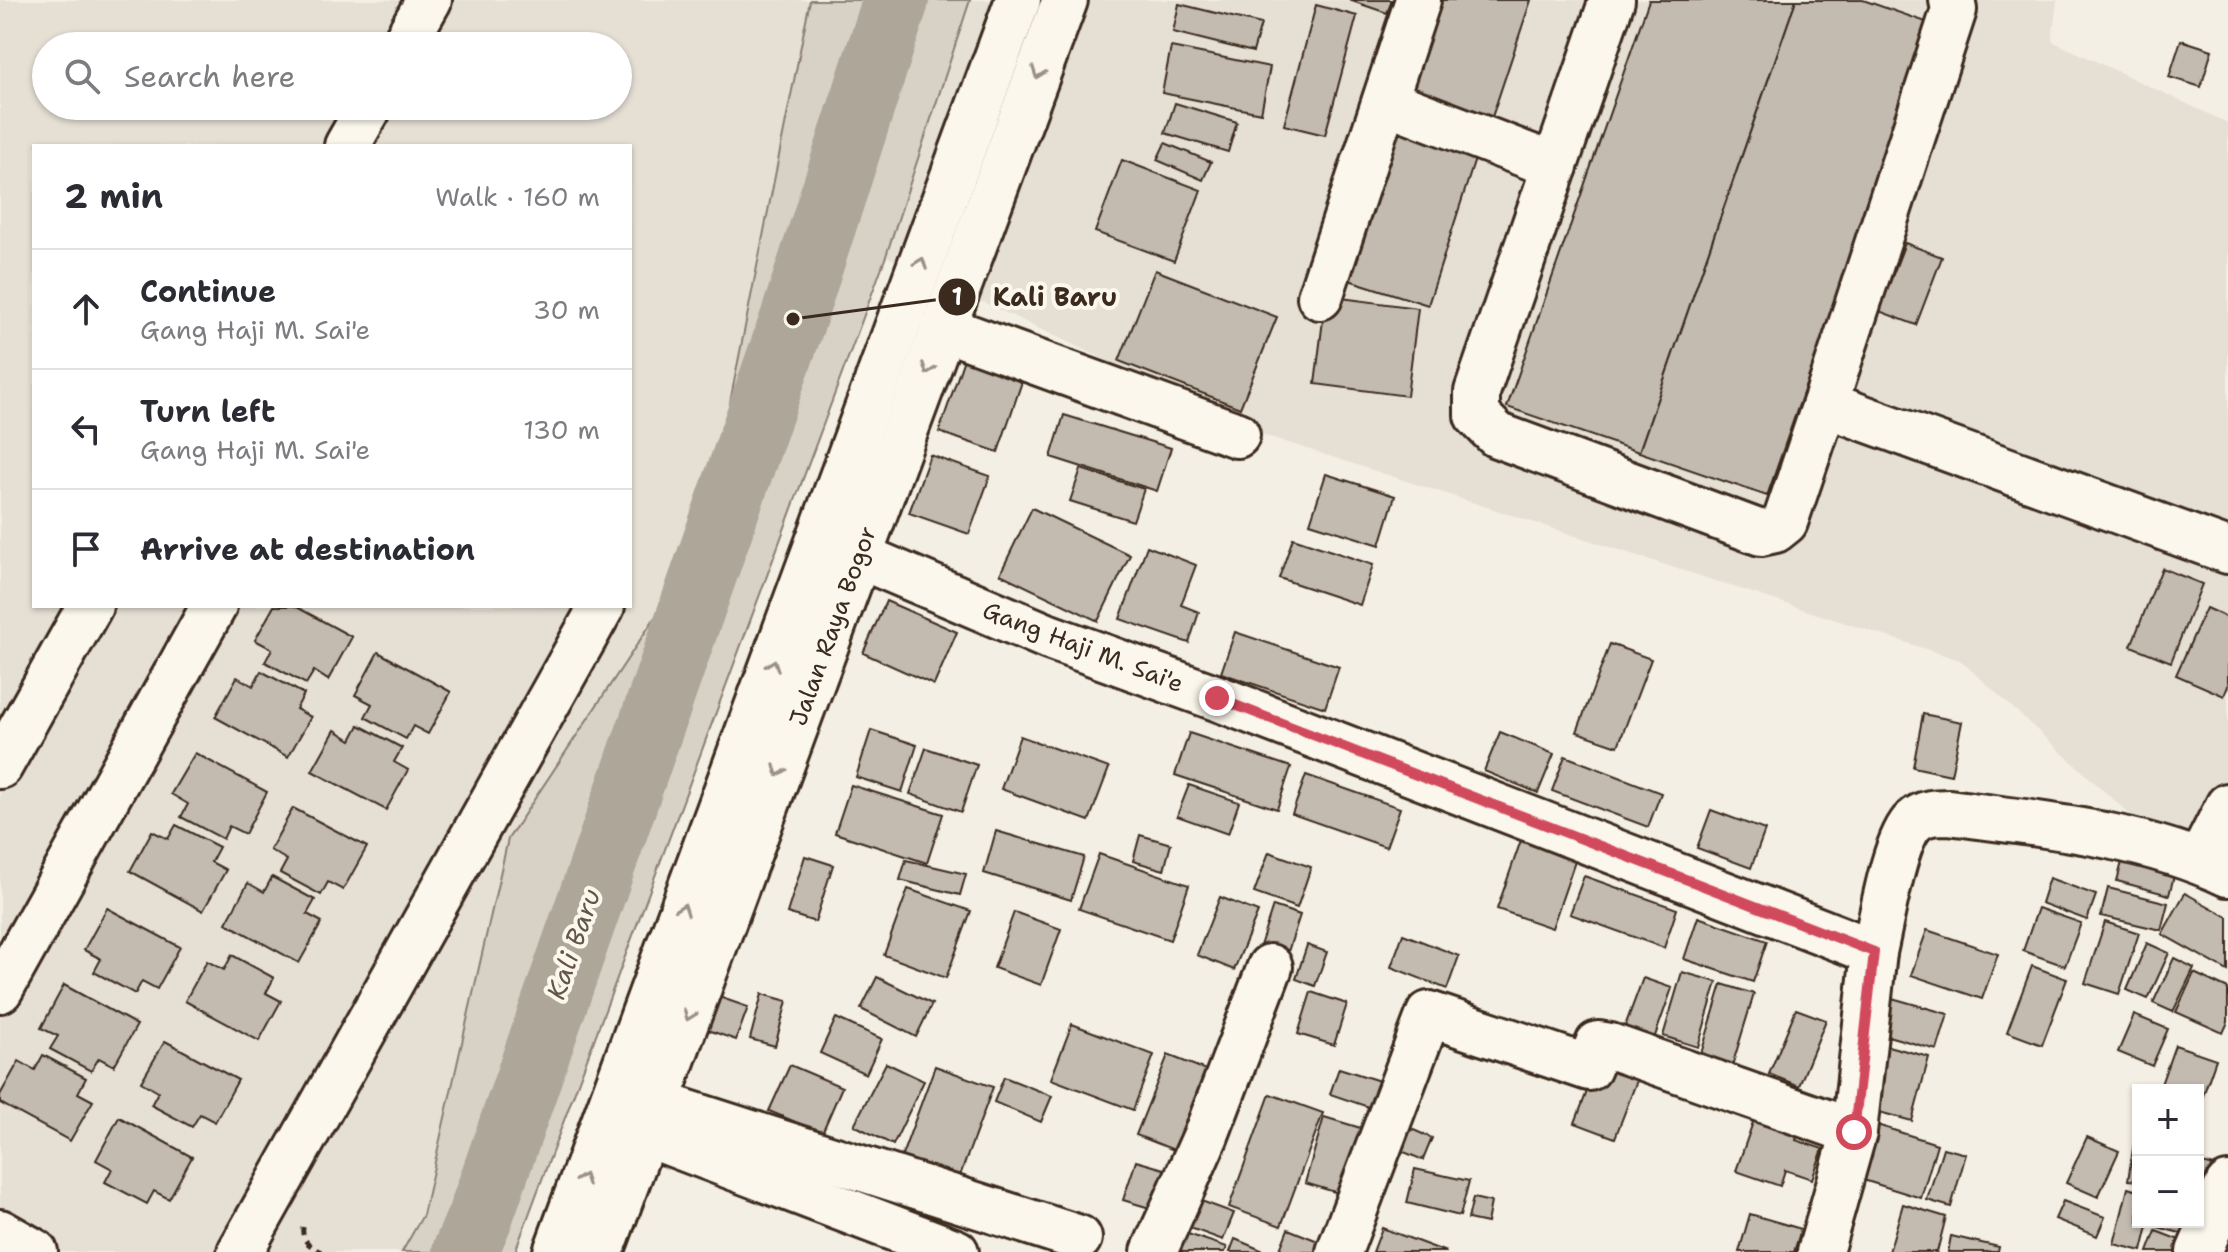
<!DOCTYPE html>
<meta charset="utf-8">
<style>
:root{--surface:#fff;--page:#f2f2f3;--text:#2b2b33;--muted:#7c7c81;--line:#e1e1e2}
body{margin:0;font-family:"Shantell Sans",sans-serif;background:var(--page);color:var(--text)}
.controls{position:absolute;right:24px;bottom:24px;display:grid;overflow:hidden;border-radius:0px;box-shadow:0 2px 6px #0004}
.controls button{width:72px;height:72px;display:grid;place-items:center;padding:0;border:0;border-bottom:2px solid var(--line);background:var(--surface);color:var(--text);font:40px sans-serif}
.stop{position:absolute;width:24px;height:24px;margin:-18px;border:6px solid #d1495b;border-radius:50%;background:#fff}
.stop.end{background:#d1495b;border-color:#fff;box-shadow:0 2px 8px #0008}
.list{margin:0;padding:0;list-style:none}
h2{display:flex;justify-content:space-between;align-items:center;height:104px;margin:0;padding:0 32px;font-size:34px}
h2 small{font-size:26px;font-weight:400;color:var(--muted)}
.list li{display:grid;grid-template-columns:52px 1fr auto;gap:24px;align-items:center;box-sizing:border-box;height:120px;padding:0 32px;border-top:2px solid var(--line)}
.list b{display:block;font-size:30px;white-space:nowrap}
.list p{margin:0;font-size:26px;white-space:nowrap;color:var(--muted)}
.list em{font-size:26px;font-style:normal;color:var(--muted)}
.icon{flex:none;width:44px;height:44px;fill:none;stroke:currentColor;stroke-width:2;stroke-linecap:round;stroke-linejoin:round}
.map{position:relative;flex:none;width:2228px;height:1252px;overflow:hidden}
.search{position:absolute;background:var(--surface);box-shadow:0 2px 6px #0004;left:32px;top:32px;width:600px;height:88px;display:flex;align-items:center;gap:20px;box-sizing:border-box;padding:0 28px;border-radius:44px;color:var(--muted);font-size:30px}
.panel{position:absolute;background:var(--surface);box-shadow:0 2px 6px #0004;left:32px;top:144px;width:600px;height:464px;border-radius:0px}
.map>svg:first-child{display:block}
.built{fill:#e5dfd4;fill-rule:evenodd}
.green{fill:#d8d1c6;stroke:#8a7e72;stroke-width:2}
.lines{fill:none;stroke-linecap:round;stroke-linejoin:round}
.river{stroke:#afa69a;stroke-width:66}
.building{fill:#c3bbb0;stroke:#3b2a1e;stroke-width:2}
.minor-casing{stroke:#3b2a1e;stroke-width:50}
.highway-casing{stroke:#3b2a1e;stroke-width:50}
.path{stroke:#3b2a1e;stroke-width:5;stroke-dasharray:8 6;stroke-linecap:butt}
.minor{stroke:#fbf7ec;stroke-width:44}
.highway{stroke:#fbf7ec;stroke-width:44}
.oneway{stroke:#9b9085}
.route{stroke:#d1495b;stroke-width:10}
.labels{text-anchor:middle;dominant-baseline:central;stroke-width:8;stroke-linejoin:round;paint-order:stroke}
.street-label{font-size:24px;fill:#3b2a1e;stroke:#fbf7ec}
.water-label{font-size:26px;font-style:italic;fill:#645549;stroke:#fbf7ec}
.leader{fill:none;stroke:#3b2a1e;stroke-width:3}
.callout-dot{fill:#3b2a1e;stroke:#fbf7ec;stroke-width:3}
.mark-label{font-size:24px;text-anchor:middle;font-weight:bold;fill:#fff}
.callout-label{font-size:26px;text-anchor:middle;font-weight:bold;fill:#3b2a1e;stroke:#fbf7ec;stroke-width:8;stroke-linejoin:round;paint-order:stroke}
</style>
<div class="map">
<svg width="2228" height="1252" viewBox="0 0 2228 1252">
<rect width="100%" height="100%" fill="#f3efe4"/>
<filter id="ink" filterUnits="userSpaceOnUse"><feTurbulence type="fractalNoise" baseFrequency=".0125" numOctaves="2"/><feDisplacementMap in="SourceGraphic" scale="16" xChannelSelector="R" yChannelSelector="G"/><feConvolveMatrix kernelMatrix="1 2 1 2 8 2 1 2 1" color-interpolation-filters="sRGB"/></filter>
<g filter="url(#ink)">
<g class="built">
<path d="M0 0H810L701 548 508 839 423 1215 402 1252H0ZM46 46H618V106H46ZM34 146H630V606H34Z"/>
<polygon points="970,0 2057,0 2052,41 2228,123 2228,801 2198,845 2145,828 1960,660 1264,435 886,256"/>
</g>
<polygon class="green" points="810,0 970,0 886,256 515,1252 402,1252 423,1215 508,839 701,548"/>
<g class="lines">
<polyline class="river" points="465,1252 480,1217 793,319 896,0"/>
</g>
<g class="building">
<polygon points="1349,0 1392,0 1387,13"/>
<polygon points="1432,0 1531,0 1491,120 1402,91"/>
<polygon points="1649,0 1796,0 1639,452 1507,407"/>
<polygon points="1796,0 1863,0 1932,24 1767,496 1639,452"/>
<polygon points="1179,4 1261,24 1253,52 1173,32"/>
<polygon points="1316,5 1357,16 1325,135 1284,125"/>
<polygon points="2181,40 2212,50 2201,87 2169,77"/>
<polygon points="1171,47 1270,67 1261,113 1162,93"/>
<polygon points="1175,103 1237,122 1228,152 1165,133"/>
<polygon points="1381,125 1476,156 1428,305 1333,275"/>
<polygon points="1165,143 1211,162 1203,180 1157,160"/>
<polygon points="1122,160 1201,190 1174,261 1095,232"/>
<polygon points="1905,243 1942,257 1916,325 1879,311"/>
<polygon points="1155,270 1277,317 1240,408 1119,361"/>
<polygon points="1326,296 1418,308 1407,396 1315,384"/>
<polygon points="967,350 1026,370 998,452 939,432"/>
<polygon points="1064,415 1171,448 1157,491 1051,457"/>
<polygon points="930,455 990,476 969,534 909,513"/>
<polygon points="1081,469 1144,489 1133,521 1070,501"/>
<polygon points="1326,474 1395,496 1380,545 1310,523"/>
<polygon points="1032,508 1130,555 1098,621 1000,574"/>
<polygon points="1293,538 1373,565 1360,605 1279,578"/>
<polygon points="1147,546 1196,565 1181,605 1199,612 1189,643 1120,619"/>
<polygon points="2162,568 2202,584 2171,662 2131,646"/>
<polygon points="886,601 957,632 934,685 863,653"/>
<polygon points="274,606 295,606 352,637 328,680 314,671 306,684 265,662 272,649 255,640"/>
<polygon points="2206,608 2228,618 2228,686 2224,696 2176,675"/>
<polygon points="1235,632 1339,667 1325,708 1221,673"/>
<polygon points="1610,644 1651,659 1618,746 1577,732"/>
<polygon points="378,652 451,692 428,734 413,726 406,739 365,717 372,704 355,695"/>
<polygon points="261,671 304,694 296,709 311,717 288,757 215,717 237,677 253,686"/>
<polygon points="1923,714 1962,722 1951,775 1913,767"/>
<polygon points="359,725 402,748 394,762 408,770 386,810 312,771 335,730 351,740"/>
<polygon points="871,730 917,745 902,792 856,777"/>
<polygon points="1500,732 1554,754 1538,793 1484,771"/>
<polygon points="1189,733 1291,767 1277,809 1175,775"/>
<polygon points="1020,736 1109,768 1089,821 1001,789"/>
<polygon points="926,748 977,765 961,812 910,794"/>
<polygon points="195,753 267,792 245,834 229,826 223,839 181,817 188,804 171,794"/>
<polygon points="1565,756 1661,793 1648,827 1552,791"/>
<polygon points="1306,775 1400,808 1386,847 1292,814"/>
<polygon points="851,785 943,814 927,863 835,833"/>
<polygon points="1189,785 1239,802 1228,834 1177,816"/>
<polygon points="293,808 367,847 343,890 328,882 321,895 280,873 287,860 270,850"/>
<polygon points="1711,810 1765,830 1751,868 1697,848"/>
<polygon points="176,825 219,847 211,862 226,870 203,911 130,871 152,831 168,839"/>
<polygon points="1526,826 1581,844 1552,928 1497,909"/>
<polygon points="996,831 1084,857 1071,900 984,873"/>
<polygon points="1140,835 1171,844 1164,870 1133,861"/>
<polygon points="2127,843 2179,857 2169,895 2117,881"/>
<polygon points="1269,852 1311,867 1297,908 1254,893"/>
<polygon points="1099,854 1189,885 1170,940 1079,909"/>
<polygon points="805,856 833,865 815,922 787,913"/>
<polygon points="906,860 966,874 960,895 900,880"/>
<polygon points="1584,876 1677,909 1664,948 1570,914"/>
<polygon points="272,877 315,900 307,914 322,922 299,963 226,923 248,883 264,892"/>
<polygon points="2049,878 2096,895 2087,920 2041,903"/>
<polygon points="2108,888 2168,903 2161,930 2101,916"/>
<polygon points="908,889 971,911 946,978 884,955"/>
<polygon points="2185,893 2228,917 2228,971 2162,934"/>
<polygon points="1220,897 1258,912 1234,970 1197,955"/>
<polygon points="1273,906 1300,915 1283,967 1256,958"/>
<polygon points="107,908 180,947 157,989 142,981 135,994 94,972 101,959 84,950"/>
<polygon points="2038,908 2081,923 2065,966 2023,951"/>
<polygon points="1014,912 1061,929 1041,985 994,968"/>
<polygon points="1698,917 1767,941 1753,982 1684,959"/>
<polygon points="2105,922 2139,933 2119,994 2085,983"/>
<polygon points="1927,930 1998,954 1982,999 1911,975"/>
<polygon points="1403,934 1459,956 1447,989 1391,967"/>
<polygon points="2147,943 2169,953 2148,999 2127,990"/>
<polygon points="1307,945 1327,952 1315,986 1296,979"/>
<polygon points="232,955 274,978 266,993 281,1001 259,1041 185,1001 207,961 224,970"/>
<polygon points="2174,958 2194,968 2173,1012 2153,1003"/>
<polygon points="2032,966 2067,979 2042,1045 2007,1032"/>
<polygon points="1682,972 1717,982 1698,1047 1663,1036"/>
<polygon points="2194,973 2228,989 2228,1022 2223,1033 2176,1012"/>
<polygon points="877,977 932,1004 916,1037 861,1009"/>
<polygon points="1643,978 1672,988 1654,1039 1624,1029"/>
<polygon points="1722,984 1754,994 1732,1066 1700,1057"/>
<polygon points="64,985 137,1025 114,1066 99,1058 91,1071 50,1049 58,1036 41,1028"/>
<polygon points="1311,992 1347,1004 1334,1045 1298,1034"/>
<polygon points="762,994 787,1001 775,1046 750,1039"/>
<polygon points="716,996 748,1007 736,1040 705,1029"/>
<polygon points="1892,998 1948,1014 1937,1050 1881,1034"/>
<polygon points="1796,1009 1826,1020 1799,1086 1769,1074"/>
<polygon points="2134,1015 2168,1029 2152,1066 2118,1052"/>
<polygon points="836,1018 882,1039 866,1074 820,1053"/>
<polygon points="1072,1024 1154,1055 1133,1110 1051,1079"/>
<polygon points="165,1041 238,1080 215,1122 200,1114 192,1127 151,1105 158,1092 141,1082"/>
<polygon points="1884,1045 1929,1057 1912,1121 1868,1109"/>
<polygon points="2175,1045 2216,1059 2198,1110 2198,1090 2159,1090"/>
<polygon points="1602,1052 1642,1067 1615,1138 1575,1123"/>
<polygon points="43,1055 86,1078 78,1093 93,1101 70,1141 0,1103 0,1095 19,1061 35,1070"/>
<polygon points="1168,1055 1211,1072 1179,1152 1136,1135"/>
<polygon points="886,1063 924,1081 893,1145 854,1125"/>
<polygon points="790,1065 842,1087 822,1133 769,1111"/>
<polygon points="935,1066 993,1087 958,1181 900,1161"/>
<polygon points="1339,1068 1395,1086 1386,1113 1330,1094"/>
<polygon points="1004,1077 1052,1096 1041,1122 994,1102"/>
<polygon points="1270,1094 1323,1113 1281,1226 1229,1207"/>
<polygon points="1759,1105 1802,1119 1796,1140 1823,1149 1812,1179 1785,1170 1780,1186 1736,1171"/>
<polygon points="119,1117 192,1157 169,1199 154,1191 147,1204 105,1182 112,1169 96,1160"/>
<polygon points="1324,1117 1374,1132 1355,1198 1305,1183"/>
<polygon points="1874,1124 1937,1144 1921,1198 1857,1178"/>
<polygon points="1402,1125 1432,1138 1423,1160 1392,1147"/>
<polygon points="2087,1137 2119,1151 2098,1197 2066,1183"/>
<polygon points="2134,1143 2138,1143 2138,1181 2128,1180"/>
<polygon points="1943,1148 1966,1154 1951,1207 1927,1200"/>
<polygon points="1136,1161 1171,1171 1160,1211 1123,1200"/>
<polygon points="2198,1162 2227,1169 2218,1202 2198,1198"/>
<polygon points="1415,1169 1469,1181 1460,1216 1407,1203"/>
<polygon points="2128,1188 2138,1191 2138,1222 2149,1222 2142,1251 2114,1244"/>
<polygon points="1193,1198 1234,1213 1223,1240 1182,1225"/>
<polygon points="1473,1198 1491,1202 1487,1223 1468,1219"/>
<polygon points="2063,1201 2105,1217 2097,1236 2055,1219"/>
<polygon points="1903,1204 1946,1217 1937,1252 1889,1252"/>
<polygon points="1750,1214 1801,1229 1794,1252 1739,1252"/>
<polygon points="2155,1222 2198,1222 2195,1237 2154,1226"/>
<polygon points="1382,1228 1446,1252 1373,1252"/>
<polygon points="1173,1229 1227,1247 1225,1252 1165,1252"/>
<polygon points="1288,1229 1338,1249 1336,1252 1279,1252"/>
<polygon points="2156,1231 2190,1244 2187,1252 2148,1252"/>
<polygon points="1951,1236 1999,1247 1998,1252 1948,1252"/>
<polygon points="1235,1239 1266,1252 1230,1252"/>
</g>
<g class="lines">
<defs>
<g id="minor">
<polyline points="1612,0 1477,392 1477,415 1497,435 1761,533 1775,530 1785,522 1825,404 2228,551"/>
<polyline points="403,46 429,0"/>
<polyline points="1385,101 1555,166"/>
<polyline points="347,146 370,106"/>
<polyline points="1320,297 1418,0"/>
<polyline points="943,328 1237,435"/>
<polyline points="1825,404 1954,10 1952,0"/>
<polyline points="859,556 1049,637 1217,698 1874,952 1854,1132 1820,1252"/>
<polyline points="0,766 90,606"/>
<polyline points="2200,861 2228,806"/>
<path d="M1874 952C1881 923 1894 839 1914 821 1924 812 1936 812 1949 812 2044 825 2140 833 2228 874"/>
<polyline points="0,990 214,606"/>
<polyline points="657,1103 1079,1238"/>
<polyline points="646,1134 956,1252"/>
<polyline points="0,1232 35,1252"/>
<polyline points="240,1252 602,606"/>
<polyline points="1154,1252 1206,1135 1270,967"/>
<polyline points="1339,1252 1429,1014 1589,1068 1598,1044 1610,1046 1854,1132"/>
<polyline points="2199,1252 2228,1185"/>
</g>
<g id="highway">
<polyline points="556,1252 1018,0"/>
<polyline points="601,1252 1065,0"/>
</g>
</defs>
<use href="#minor" class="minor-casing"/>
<use href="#highway" class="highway-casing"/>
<path class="path" d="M303 1227C301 1241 310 1246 321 1252"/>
<use href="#minor" class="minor"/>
<use href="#highway" class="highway"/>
</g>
<defs><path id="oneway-chevron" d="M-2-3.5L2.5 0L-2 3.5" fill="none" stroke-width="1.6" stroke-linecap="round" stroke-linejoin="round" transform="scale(2)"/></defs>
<g class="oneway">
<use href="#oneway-chevron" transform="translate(1038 73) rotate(110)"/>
<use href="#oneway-chevron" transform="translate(921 263) rotate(-70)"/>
<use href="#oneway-chevron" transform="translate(928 369) rotate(110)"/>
<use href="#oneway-chevron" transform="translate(773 665) rotate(-70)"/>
<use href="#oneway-chevron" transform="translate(779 771) rotate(110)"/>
<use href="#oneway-chevron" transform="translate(683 909) rotate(-70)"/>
<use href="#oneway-chevron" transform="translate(689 1015) rotate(110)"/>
<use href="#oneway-chevron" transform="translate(583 1179) rotate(-70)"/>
</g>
</g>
<g class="lines" filter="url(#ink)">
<polyline class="route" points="1217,698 1874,952 1854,1132"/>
</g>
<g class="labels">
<g class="street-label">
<text transform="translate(833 626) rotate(-70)">Jalan Raya Bogor</text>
<text transform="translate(1083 647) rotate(21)">Gang Haji M. Sai'e</text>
</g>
<g class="water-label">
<text transform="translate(573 944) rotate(-71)">Kali Baru</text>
</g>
</g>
<path class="leader" d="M793 319L957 297"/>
<g class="callout-dot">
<circle cx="793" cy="319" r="8"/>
<circle cx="957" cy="297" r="20"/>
</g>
<g class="mark-label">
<text x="957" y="305">1</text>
</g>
<g class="callout-label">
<text x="1055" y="306">Kali Baru</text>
</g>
</svg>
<div class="controls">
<button>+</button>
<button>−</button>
</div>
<div class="stop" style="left:1854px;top:1132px"></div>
<div class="stop end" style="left:1217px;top:698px"></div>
<div class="search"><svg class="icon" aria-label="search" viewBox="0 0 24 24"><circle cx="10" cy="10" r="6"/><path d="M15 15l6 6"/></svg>Search here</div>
<section class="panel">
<h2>2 min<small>Walk · 160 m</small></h2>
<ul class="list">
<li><svg class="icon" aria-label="ahead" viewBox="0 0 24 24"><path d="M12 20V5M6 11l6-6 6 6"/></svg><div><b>Continue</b><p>Gang Haji M. Sai'e</p></div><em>30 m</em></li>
<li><svg class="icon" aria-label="left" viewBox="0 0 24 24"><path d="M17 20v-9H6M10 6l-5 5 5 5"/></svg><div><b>Turn left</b><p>Gang Haji M. Sai'e</p></div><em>130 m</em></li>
<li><svg class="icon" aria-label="arrive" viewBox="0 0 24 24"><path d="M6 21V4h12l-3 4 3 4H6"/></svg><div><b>Arrive at destination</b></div></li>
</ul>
</section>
</div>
